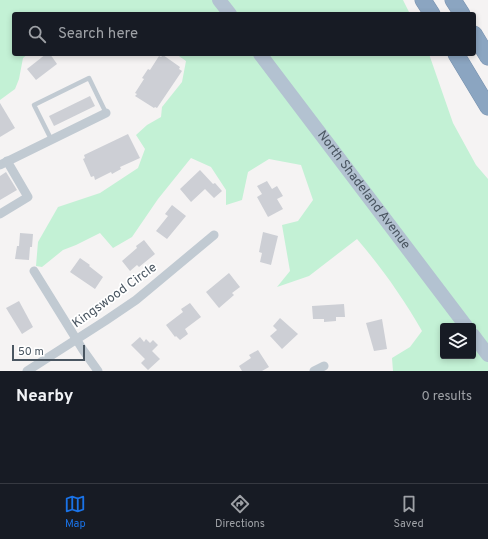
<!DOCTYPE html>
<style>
:root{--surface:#171b24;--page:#242831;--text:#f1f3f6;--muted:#9ea1a6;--line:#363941;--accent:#1a73e8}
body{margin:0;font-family:Overpass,sans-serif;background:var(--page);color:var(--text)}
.controls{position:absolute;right:12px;bottom:12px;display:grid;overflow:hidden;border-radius:4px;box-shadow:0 2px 6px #0003}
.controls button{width:36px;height:36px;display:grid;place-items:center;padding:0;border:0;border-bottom:1px solid var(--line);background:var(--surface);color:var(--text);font:20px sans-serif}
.scale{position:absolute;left:12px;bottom:10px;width:73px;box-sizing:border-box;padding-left:4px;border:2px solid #4a5661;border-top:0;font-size:11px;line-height:14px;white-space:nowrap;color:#4a5661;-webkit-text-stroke:3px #fff;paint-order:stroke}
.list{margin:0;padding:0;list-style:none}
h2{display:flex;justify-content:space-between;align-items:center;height:52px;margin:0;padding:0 16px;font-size:17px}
h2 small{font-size:13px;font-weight:400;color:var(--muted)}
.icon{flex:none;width:22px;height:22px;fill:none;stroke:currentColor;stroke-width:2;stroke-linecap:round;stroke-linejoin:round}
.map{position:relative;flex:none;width:488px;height:371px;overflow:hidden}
.search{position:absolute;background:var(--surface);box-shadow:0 2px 6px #0003;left:12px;right:12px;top:12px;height:44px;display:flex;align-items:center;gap:10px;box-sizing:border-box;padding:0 14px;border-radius:4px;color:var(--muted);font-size:15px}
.sheet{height:112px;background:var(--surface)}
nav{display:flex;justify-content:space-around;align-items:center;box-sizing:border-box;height:56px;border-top:1px solid var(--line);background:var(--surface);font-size:11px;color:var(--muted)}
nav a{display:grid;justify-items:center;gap:2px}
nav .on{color:var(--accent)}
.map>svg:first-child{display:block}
.green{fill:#c3f1d5;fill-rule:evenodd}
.building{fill:#cdcfd5}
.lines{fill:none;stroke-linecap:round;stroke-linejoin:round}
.motorway-casing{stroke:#7690ad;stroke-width:17}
.service{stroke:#c1cad2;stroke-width:4.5}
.minor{stroke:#c1cad2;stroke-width:9}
.primary{stroke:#b3c2d1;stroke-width:14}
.motorway{stroke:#8ba5c1;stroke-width:16}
.labels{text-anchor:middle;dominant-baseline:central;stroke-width:3.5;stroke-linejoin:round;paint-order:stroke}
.street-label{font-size:13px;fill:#4a5661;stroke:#fff}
</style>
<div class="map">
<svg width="488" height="371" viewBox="0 0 488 371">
<rect width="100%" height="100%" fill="#f5f3f3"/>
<g class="green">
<polygon points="0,0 403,0 410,14 14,14 14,54 28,54 23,58 19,79 15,89 0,100"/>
<path d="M176 54H429L453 123 476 165 488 179V371H393L392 358 410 347 422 331C403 298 382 268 357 239L309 276 277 287 290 271 282 225 298 221 313 200 301 165 269 159 248 172 242 200 226 205V190L211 167 191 158 158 199 132 237 113 248 100 233 76 245 63 250 42 267 36 266 38 242 58 207 100 193 138 168 145 149 136 135 147 125 161 117 162 107 182 82 186 61ZM443 326H473V356H443Z"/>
</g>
<g class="building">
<polygon points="46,54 50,54 57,64 36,80 27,69"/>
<polygon points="163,55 180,67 179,69 182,71 157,108 155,107 154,108 135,96 137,94 135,93 144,79 142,78 148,69 150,70 159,56 161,57"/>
<polygon points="90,96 95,106 54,126 49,116"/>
<polygon points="0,103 15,128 0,137"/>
<polygon points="128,134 140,158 120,167 121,169 112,174 111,172 95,180 94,176 91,177 83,159 85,158 84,155"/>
<polygon points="200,170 213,184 215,183 222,191 214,198 205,189 191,202 180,189"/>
<polygon points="6,172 17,190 0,200 0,176"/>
<polygon points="267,181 272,189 277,186 283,196 277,199 283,209 268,217 257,197 262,194 257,186"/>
<polygon points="172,205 186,216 167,239 156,231 168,216 165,214"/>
<polygon points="263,232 278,236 271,265 260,262 262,253 259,252"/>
<polygon points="20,233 33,234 32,247 30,247 29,260 15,259 17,246 19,246"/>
<polygon points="144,240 155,254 139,267 137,265 130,271 122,261 137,248 136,246"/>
<polygon points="80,258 90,265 89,266 103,277 95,289 70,272"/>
<polygon points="229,273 240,287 232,293 234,295 219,308 206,292"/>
<polygon points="19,301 33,327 22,334 6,308"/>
<polygon points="190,303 201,317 185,329 188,334 180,340 176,336 175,337 166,325 183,312 181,309"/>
<polygon points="344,304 345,317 336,317 336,321 324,322 324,319 313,319 312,306"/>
<polygon points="280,318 298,334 282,349 270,336 277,330 273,326"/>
<polygon points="382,319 387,349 374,351 366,323"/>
<polygon points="140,337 144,342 146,339 150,343 153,340 158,345 152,351 160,359 148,370 141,363 145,359 131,345"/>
<polygon points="258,350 269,367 262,371 242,371 239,366 251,358 249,355"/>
</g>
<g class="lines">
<defs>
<g id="motorway">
<polyline points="423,0 432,14"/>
<polyline points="453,0 462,14"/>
<polyline points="474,34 488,57"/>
<polyline points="456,54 488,107"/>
</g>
</defs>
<use href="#motorway" class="motorway-casing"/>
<polyline class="service" points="51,139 34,105 89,78 106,113"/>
<g class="minor">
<polyline points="0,165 106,113"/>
<polyline points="0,214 28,197 7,161"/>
<polyline points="34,271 83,350 98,371"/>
<polyline points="27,371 105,321 136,300 214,235"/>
<polyline points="314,371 324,366"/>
</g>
<g class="primary">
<polyline points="219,0 230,14"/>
<path id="s1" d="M260 54 466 326"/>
<polyline points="473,335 488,355"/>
</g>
<use href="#motorway" class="motorway"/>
</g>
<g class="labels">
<g class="street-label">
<text stroke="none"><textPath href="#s1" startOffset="171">North Shadeland Avenue</textPath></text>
<text transform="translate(115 296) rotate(-36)">Kingswood Circle</text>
</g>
</g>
</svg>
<div class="controls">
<button><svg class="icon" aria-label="layers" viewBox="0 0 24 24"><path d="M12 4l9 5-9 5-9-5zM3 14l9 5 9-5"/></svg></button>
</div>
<div class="scale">50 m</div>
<div class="search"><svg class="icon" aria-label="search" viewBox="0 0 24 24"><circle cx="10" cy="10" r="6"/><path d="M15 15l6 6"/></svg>Search here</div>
</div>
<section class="sheet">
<h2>Nearby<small>0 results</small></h2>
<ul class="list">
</ul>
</section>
<nav>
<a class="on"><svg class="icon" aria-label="map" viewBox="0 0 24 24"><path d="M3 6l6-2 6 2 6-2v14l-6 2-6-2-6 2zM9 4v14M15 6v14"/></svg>Map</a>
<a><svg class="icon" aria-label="directions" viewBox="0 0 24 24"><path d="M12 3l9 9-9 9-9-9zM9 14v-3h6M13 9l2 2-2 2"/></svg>Directions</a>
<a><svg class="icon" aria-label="saved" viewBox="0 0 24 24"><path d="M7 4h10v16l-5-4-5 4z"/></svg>Saved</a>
</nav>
